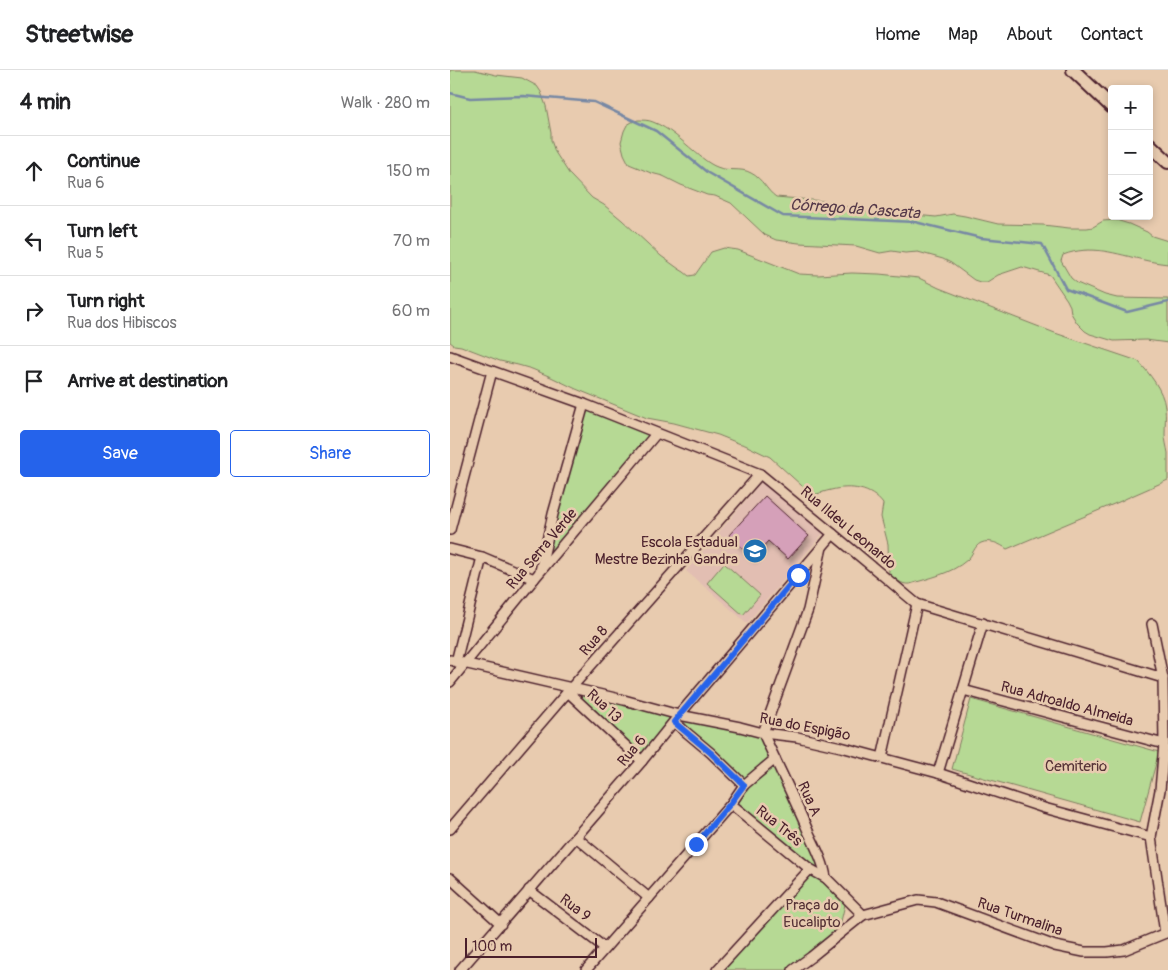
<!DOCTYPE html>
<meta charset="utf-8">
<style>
:root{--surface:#fff;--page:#f2f2f2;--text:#202124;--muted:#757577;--line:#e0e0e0;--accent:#2563eb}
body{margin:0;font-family:Pangolin,sans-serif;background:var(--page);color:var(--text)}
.controls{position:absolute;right:15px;top:15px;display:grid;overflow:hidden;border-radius:5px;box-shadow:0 2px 8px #0003}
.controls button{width:45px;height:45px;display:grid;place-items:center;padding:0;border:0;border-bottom:1px solid var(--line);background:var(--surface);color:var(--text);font:25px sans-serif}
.scale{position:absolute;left:15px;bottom:12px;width:132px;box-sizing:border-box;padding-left:5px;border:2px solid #4a1f2b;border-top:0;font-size:14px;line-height:18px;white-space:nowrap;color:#4a1f2b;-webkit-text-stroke:4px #e8cbaf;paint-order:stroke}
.stop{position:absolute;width:15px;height:15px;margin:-11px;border:4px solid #2563eb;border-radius:50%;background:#fff}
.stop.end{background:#2563eb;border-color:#fff;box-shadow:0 1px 5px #0008}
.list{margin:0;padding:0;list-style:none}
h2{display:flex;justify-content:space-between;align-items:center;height:65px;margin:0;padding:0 20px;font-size:21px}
h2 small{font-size:16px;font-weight:400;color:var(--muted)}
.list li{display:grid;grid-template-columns:32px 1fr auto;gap:15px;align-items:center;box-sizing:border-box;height:70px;padding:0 20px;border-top:1px solid var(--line)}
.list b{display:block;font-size:19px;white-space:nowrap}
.list p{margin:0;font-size:16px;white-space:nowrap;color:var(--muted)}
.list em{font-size:16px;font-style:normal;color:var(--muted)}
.actions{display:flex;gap:10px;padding:15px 20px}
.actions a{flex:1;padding:11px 0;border:1px solid var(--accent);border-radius:5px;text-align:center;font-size:18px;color:var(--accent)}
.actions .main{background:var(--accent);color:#fff}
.icon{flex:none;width:28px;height:28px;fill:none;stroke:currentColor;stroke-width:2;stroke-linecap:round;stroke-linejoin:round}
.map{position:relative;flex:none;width:718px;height:900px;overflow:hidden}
header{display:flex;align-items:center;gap:30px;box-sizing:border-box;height:70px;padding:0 25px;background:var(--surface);border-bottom:1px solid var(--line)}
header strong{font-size:24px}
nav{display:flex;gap:28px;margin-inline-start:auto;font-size:18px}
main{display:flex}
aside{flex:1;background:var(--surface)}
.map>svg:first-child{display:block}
.built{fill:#e2beb2}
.green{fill:#b6d994;stroke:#807c60}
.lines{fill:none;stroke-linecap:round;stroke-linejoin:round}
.stream{stroke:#7788a4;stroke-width:2.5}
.building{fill:#d5a0b9;stroke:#4a1f2b;filter:url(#shadow)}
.street-casing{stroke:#4a1f2b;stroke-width:12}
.secondary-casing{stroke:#4a1f2b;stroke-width:16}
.street{stroke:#e8cbaf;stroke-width:9}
.secondary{stroke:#e8cbaf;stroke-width:12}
.route{stroke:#2563eb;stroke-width:6}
.labels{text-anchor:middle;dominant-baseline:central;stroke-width:5;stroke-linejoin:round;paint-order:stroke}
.street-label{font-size:15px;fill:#4a1f2b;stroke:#e8cbaf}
.poi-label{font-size:15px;fill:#4a1f2b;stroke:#e8cbaf;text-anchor:end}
.park-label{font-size:15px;fill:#553236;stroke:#e8cbaf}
.water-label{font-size:16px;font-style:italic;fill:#553949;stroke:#e8cbaf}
</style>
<header>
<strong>Streetwise</strong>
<nav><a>Home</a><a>Map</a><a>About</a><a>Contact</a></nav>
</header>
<main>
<aside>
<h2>4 min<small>Walk · 280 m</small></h2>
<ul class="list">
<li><svg class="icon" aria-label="ahead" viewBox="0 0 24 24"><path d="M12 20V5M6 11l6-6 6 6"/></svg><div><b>Continue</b><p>Rua 6</p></div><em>150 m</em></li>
<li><svg class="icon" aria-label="left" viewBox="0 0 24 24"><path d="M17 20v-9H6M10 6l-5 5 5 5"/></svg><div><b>Turn left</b><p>Rua 5</p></div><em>70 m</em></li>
<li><svg class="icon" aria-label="right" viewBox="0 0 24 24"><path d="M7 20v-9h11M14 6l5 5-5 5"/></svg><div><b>Turn right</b><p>Rua dos Hibiscos</p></div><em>60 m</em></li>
<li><svg class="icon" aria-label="arrive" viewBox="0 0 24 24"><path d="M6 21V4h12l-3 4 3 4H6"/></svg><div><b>Arrive at destination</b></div></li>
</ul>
<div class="actions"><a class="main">Save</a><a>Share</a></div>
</aside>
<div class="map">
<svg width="718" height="900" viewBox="0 0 718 900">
<defs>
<filter id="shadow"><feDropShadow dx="2.5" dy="4.5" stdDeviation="2.5" flood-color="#0004"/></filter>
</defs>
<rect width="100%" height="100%" fill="#e8cbaf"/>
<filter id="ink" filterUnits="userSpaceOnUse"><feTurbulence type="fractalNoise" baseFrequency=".02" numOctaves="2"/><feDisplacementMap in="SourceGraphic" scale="10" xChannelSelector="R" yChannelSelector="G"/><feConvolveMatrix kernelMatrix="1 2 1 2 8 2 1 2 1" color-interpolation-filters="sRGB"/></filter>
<g filter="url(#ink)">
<polygon class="built" points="314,409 375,461 297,553 236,501"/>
<g class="green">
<path d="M0 0H25L46 5 72 8 87 16 91 22 96 36 101 63V70L105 82 120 105 142 128 154 135 172 150 211 186 229 199 234 202 239 206 245 205 261 182 274 178 288 180 349 204 368 205 402 203 429 204 469 208 489 218 605 263 688 291C699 303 713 320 715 337 716 346 715 355 715 364 715 371 717 377 718 383 718 392 718 401 718 410L677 428 671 431 557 479C550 474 540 469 531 473 524 476 523 485 517 490 501 504 479 508 460 514 451 515 446 509 439 504L438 474 431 447 433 434C421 418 401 415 381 420 375 421 369 424 362 425L320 387 295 375 288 373 268 365 224 353 197 348 126 319 101 307 82 299 68 295 50 291 11 276 4 275 0 272Z"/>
<path d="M188 50C193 50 199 50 203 52 219 58 232 71 244 81 251 87 259 94 267 97 278 102 291 97 301 103 313 109 316 120 326 127L373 131 433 146 465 145 486 147 503 144 515 146 548 154 593 155 619 158H637L643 157 653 151 666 150 679 154 697 162 702 166 718 171V194C710 193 702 192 694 190 666 184 642 174 613 185L611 191 621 208 627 213 655 225 667 228 718 229V273L696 270 664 271 640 264 635 261 627 253 621 243 620 236 617 230 600 205 572 197 548 205 537 212H530L524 210 501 193 493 189 468 182 455 183 442 181 430 183 406 176 349 173 326 170 315 165 281 133 265 126 257 125 231 115 213 106 201 103 179 94 174 84 171 72 174 61 177 55 182 52Z"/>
<polygon points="135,337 203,365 96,492 104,446"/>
<polygon points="274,493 310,525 293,545 257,513"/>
<polygon points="120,620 227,646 192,690"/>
<polygon points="521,629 709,682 690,752 502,699"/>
<polygon points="233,651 285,659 310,665 322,691 294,713 262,684"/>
<polygon points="325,691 375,806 284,731 293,720"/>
<polygon points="359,802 373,807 396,830 389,860 341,900 268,900"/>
</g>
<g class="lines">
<polyline class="stream" points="0,23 20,28 73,26 144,32 206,61 258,103 333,146 465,152 531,168 592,174 616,219 677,242 718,232"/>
</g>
<polygon class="building" points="315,426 359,466 338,489 318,471 303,488 279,465"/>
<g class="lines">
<defs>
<g id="street">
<polyline points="0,286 134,334 310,404 383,464 467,534 713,608"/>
<polyline points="0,460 42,301"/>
<polyline points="0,479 32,487 84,509"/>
<polyline points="90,501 103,444 134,334"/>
<polyline points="702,554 713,608 714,674 710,720 701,767 715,863"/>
<polyline points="0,590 174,630 229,645 290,657 313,663 347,667 391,677 488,703 594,738 701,767"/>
<polyline points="6,592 32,487"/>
<polyline points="0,612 84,509 206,364"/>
<polyline points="513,620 714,674"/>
<polyline points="118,622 192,691"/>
<polyline points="224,652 261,683 294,715"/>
<polyline points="432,688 467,534"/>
<polyline points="488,703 533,553"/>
<polyline points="281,734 360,799 376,808 413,845"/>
<polyline points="0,759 121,618 310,404"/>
<polyline points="126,767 199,828"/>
<polyline points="0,808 51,854"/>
<path d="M376 808C374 792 365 776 358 761 344 728 328 696 313 663L358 540 372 477 383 464"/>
<polyline points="79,820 155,878"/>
<polyline points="10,900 192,691 229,645 372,477"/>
<polyline points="136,900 281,734 294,715 325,689"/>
<polyline points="267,900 360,799"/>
<polyline points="343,900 361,887 413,845 468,830 486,832 605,876 634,882 657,882 674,880 718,862"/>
</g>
<g id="secondary">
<polyline points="623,0 662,37"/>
<polyline points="699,74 718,92"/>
</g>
</defs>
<use href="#street" class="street-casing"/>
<use href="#secondary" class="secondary-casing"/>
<use href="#street" class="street"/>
<use href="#secondary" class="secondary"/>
</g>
</g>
<g class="lines" filter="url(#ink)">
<polyline class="route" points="246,774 280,734 294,715 261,683 224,652 348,505"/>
</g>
<defs>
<symbol id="school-disc" viewBox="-11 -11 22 22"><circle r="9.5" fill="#1f6fb2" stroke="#e8cbaf"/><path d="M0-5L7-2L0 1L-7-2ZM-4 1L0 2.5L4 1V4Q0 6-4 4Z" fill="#fff"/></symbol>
</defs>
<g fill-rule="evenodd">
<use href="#school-disc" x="291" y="467" width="28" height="28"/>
</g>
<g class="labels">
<g class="street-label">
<text transform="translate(398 458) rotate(40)">Rua Ildeu Leonardo</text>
<text transform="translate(92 479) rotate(-50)">Rua Serra Verde</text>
<text transform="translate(144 571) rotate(-49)">Rua 8</text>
<text transform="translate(617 634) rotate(15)">Rua Adroaldo Almeida</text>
<text transform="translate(154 636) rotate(43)">Rua 13</text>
<text transform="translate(355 657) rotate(11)">Rua do Espigão</text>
<text transform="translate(182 681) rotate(-50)">Rua 6</text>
<text transform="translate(359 729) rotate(66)">Rua A</text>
<text transform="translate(329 756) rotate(39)">Rua Três</text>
<text transform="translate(125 838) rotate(37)">Rua 9</text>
<text transform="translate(570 847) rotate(19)">Rua Turmalina</text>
</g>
<g class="poi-label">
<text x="288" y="472">Escola Estadual<tspan x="288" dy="17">Mestre Bezinha Gandra</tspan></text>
</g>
<g class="park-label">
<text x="626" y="696">Cemiterio</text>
<text x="362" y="835">Praça do<tspan x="362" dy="17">Eucalipto</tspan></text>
</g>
<g class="water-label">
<text transform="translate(405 139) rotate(4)">Córrego da Cascata</text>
</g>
</g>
</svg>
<div class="controls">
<button>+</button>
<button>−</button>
<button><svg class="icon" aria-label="layers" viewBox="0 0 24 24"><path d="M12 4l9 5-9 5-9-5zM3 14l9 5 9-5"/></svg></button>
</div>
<div class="scale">100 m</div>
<div class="stop" style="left:348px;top:505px"></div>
<div class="stop end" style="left:246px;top:774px"></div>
</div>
</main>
